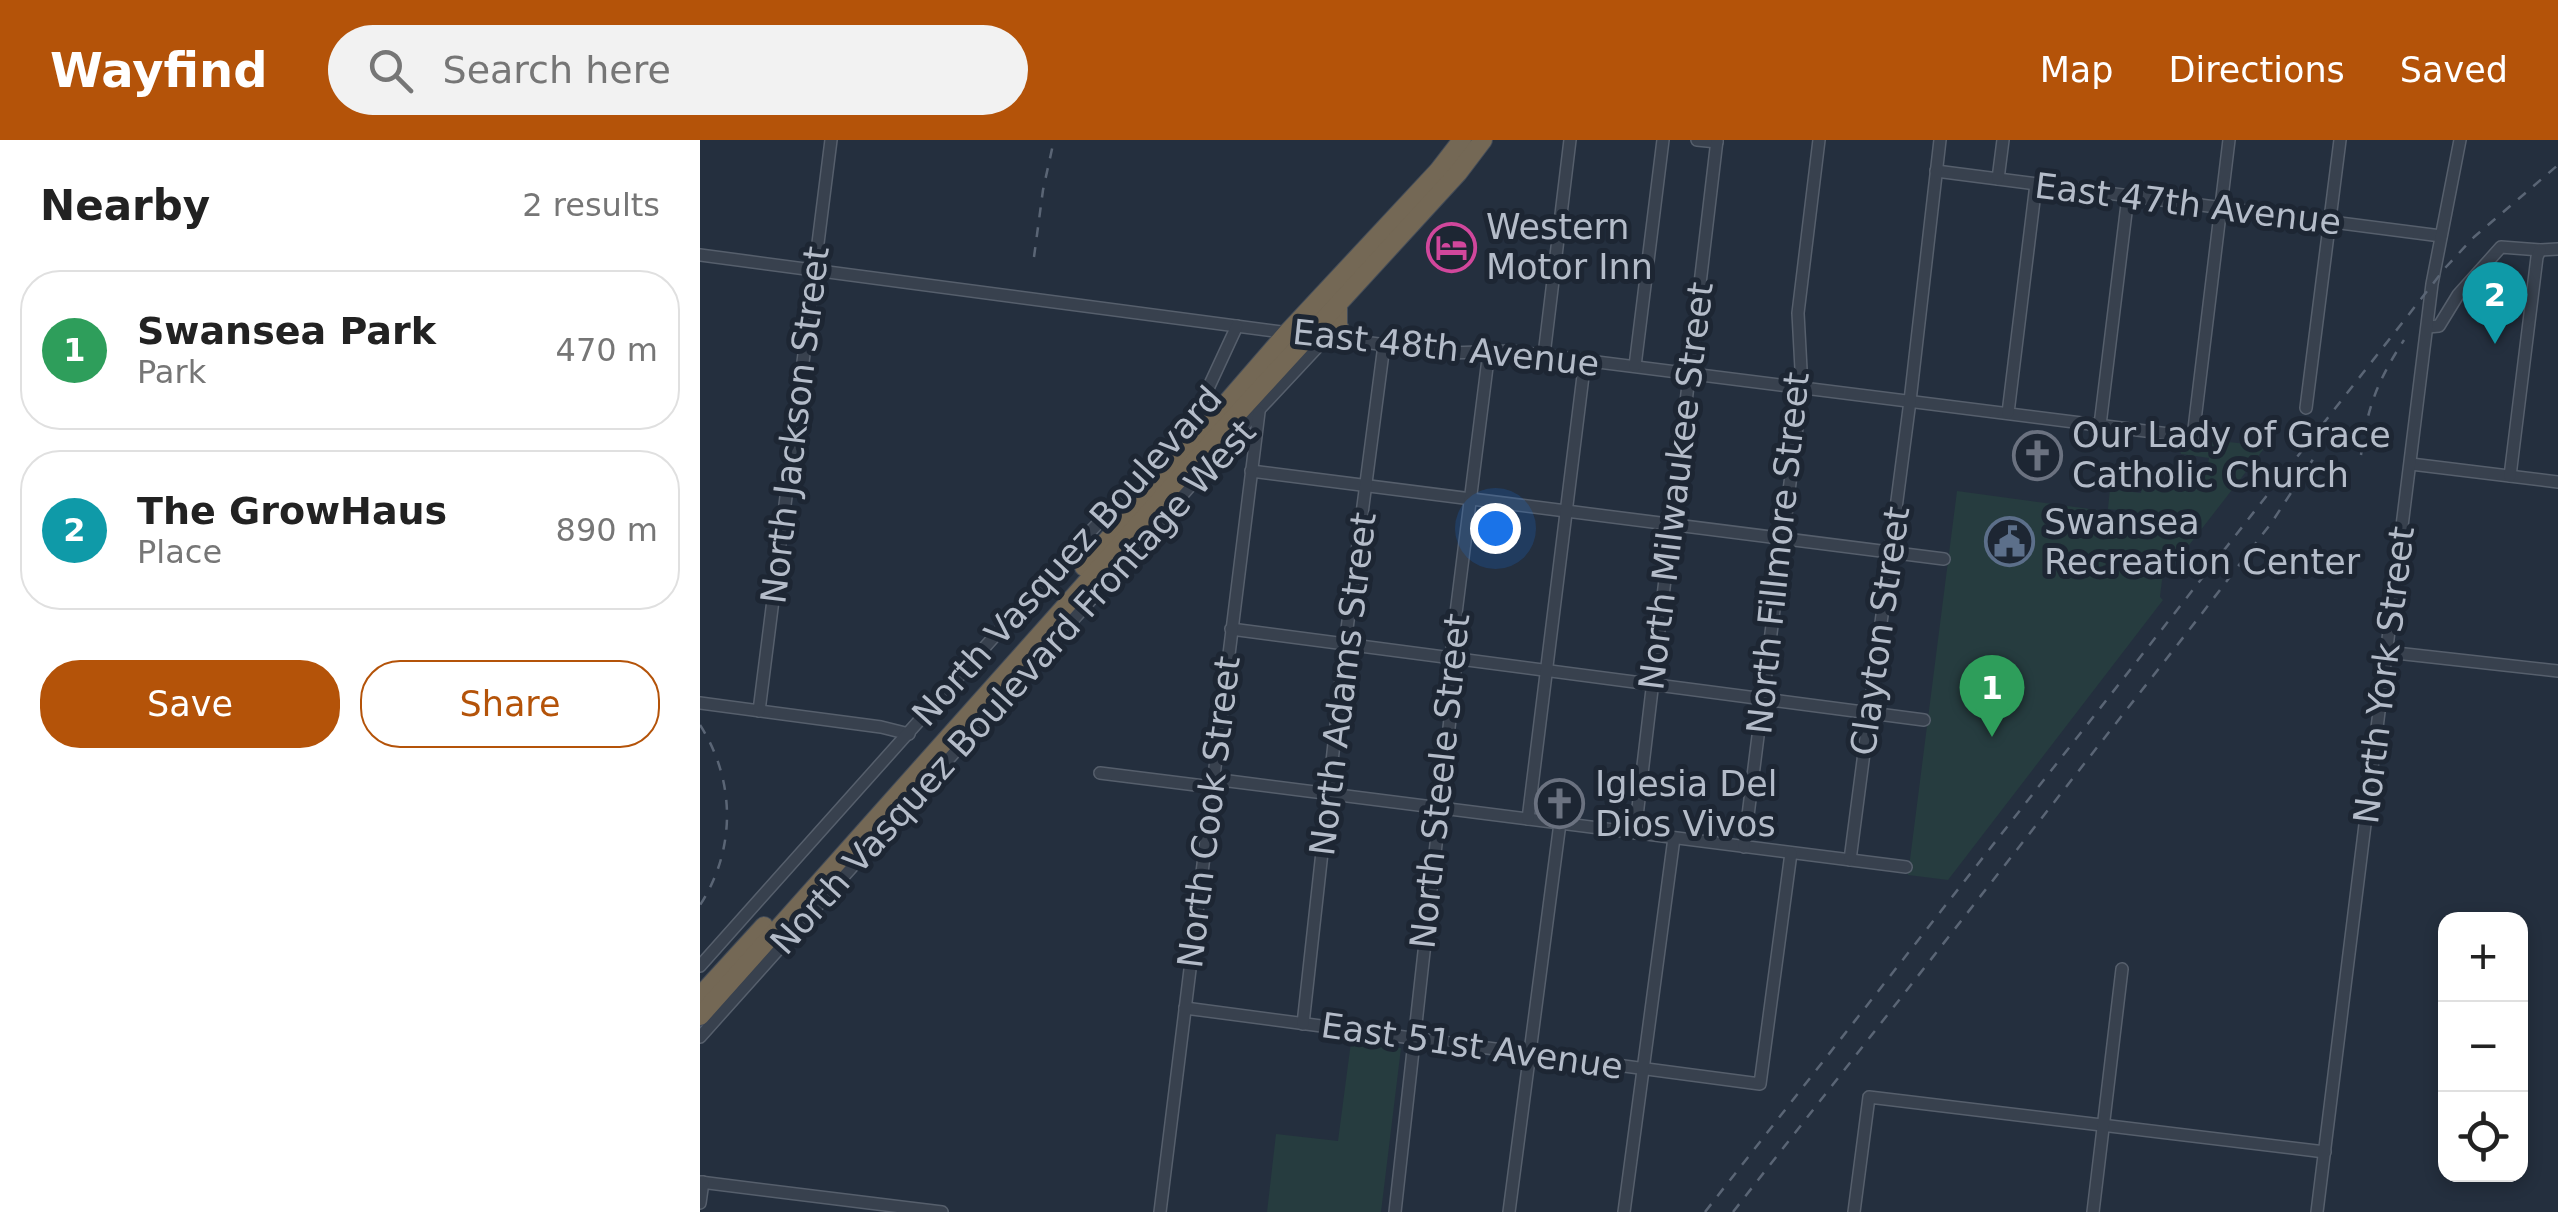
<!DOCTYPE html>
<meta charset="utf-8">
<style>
:root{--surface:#fff;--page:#f2f2f2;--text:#222;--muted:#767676;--line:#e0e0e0;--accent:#b45309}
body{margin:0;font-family:"DejaVu Sans",sans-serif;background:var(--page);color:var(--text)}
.controls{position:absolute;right:30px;bottom:30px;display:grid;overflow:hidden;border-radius:20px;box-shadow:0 5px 15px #0003}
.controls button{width:90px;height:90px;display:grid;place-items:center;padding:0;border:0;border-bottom:2px solid var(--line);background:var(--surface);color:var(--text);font:50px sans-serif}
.you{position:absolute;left:795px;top:388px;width:35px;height:35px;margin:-25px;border:8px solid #fff;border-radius:50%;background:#1a73e8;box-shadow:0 0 0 15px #1a73e833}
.badge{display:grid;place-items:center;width:65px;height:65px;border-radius:50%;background:var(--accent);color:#fff;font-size:32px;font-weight:700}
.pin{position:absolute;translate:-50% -82px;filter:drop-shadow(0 2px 5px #0008)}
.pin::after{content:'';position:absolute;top:52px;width:35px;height:30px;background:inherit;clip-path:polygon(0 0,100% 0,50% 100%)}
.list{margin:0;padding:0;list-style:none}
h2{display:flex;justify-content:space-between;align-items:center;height:130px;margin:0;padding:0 40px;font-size:42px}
h2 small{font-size:32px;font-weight:400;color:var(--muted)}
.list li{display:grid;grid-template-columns:65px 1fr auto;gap:30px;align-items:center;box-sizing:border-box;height:160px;margin:0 20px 20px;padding:0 20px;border:2px solid var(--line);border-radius:40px}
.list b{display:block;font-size:38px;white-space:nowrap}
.list p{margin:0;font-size:32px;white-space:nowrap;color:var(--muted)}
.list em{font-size:32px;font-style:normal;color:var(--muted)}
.actions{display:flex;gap:20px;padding:30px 40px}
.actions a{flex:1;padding:22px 0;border:2px solid var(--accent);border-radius:40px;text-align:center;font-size:35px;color:var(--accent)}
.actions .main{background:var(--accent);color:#fff}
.icon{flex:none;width:55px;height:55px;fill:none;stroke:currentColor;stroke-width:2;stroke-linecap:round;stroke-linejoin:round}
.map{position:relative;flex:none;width:1858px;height:1072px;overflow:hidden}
header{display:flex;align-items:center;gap:60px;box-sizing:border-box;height:140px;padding:0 50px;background:var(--accent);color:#fff}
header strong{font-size:48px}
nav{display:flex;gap:55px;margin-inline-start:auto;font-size:35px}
.search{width:700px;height:90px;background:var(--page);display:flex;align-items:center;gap:25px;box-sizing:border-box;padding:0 35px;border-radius:55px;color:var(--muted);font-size:38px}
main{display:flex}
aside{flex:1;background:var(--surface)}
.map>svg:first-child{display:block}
.green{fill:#263c3f}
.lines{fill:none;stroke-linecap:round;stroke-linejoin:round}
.minor-casing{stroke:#565f6c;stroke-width:14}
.highway-casing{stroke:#434c59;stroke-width:20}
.minor{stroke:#38414e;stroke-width:11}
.highway{stroke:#746855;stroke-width:18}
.rail{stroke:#5a6575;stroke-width:2.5;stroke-dasharray:10 10;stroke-linecap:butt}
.labels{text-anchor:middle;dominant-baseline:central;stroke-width:10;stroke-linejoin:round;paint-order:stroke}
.street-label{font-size:35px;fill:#b4bcc9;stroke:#1d2633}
.poi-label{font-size:35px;fill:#b4bcc9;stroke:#1d2633;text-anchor:start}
</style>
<header>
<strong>Wayfind</strong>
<div class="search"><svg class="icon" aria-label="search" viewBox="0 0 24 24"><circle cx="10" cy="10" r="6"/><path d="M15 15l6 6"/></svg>Search here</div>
<nav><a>Map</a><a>Directions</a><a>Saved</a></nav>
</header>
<main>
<aside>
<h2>Nearby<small>2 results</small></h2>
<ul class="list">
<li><span class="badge" style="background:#2e9e5b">1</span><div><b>Swansea Park</b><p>Park</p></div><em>470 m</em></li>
<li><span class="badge" style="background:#0f9aa8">2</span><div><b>The GrowHaus</b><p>Place</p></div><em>890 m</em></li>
</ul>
<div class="actions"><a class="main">Save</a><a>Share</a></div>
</aside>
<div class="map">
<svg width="1858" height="1072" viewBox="0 0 1858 1072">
<rect width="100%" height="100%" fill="#242f3e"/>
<g class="green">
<polygon points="1500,299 1566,306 1462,440 1460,457 1463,460 1248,740 1208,735 1257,351 1405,371 1433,383 1434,372 1408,369 1410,349 1441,353 1442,346 1481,351 1482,341 1486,341 1492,333 1506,334 1509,318 1481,314 1478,306 1496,306"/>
<polygon points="651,902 701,908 681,1072 567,1072 576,994 638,1001"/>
</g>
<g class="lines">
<defs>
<g id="minor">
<polyline points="997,0 1017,2"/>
<polyline points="1236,31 1741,96"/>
<polyline points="1298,39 1303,0"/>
<polyline points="0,115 589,193"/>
<polyline points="1728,187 1739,186 1758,155 1801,107 1840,110 1858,109"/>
<polyline points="608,195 749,213 810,211 1493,297 1529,0"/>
<polyline points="844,215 870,0"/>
<polyline points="935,226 963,0"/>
<polyline points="1606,268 1640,0"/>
<polyline points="1308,273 1336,44"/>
<polyline points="1400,285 1428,56"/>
<polyline points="1711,324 1858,342"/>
<polyline points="551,331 1244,419"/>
<polyline points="1810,336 1837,117 1840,110"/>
<polyline points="531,489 1224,580"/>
<polyline points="1687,512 1858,531"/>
<polyline points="0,563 181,587 209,594"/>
<polyline points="59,571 131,0"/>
<polyline points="400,633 512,647"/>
<polyline points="513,639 1206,727"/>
<polyline points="828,679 885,220"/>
<polyline points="935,693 1017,0"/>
<polyline points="1044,707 1102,248 1098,173 1119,0"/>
<polyline points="1150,720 1210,261 1240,0"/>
<polyline points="0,826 343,442 451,327 485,285 505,255 537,186"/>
<polyline points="485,868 1060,944 1091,713"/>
<polyline points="603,884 645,504 684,205"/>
<polyline points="0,897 388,463 526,305 626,198"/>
<polyline points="0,1042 242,1072"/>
<polyline points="0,1063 3,1042"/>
<polyline points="460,1072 559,272"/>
<polyline points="695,1072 755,534 752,505 789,211"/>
<polyline points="809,1072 860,683"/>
<polyline points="924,1072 974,698"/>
<polyline points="1154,1072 1169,957 1625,1012"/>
<polyline points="1393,1072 1422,829"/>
<polyline points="1617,1072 1732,144 1760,0"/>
</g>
<g id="highway">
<polyline points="638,162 638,185 645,200"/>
<polyline points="384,427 587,193 738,31 762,0"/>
<polyline points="0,856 64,786"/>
<polyline points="0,876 516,297 758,33 783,0"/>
</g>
</defs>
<use href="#minor" class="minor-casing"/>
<use href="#highway" class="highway-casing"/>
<use href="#minor" class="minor"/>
<use href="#highway" class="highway"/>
<g class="rail">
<polyline points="334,117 343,50 354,0"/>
<path d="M1661 315C1667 267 1678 240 1704 200"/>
<path d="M0 585C36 641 36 710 0 765"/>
<polyline points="1005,1072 1746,127 1774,97 1858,25"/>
<polyline points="1033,1072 1500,476 1572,382 1621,307"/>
</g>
</g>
<defs>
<symbol id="hotel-ring" viewBox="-11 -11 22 22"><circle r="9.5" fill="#1d2633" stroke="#d1479c" stroke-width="1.5"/><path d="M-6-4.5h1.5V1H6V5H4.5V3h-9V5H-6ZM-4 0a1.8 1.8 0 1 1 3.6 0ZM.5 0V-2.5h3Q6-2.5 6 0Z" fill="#d1479c"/></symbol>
<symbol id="church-ring" viewBox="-11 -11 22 22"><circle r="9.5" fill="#1d2633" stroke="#6b7280" stroke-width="1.5"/><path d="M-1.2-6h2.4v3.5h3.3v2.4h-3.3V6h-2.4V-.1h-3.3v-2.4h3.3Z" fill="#6b7280"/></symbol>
<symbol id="civic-ring" viewBox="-11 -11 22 22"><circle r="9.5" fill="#1d2633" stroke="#5c6f8a" stroke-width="1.5"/><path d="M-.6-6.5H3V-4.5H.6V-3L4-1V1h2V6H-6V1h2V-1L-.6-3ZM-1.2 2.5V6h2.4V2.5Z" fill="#5c6f8a"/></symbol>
</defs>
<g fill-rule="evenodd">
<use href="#hotel-ring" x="724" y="80" width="55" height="55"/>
<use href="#church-ring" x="1310" y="288" width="55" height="55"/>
<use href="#civic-ring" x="1282" y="374" width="55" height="55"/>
<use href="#church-ring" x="832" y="636" width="55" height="55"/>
</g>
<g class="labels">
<g class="street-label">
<text transform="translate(1488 64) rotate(7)">East 47th Avenue</text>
<text transform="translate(746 208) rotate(6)">East 48th Avenue</text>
<text transform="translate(95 285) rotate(-83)">North Jackson Street</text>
<text transform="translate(976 346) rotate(-83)">North Milwaukee Street</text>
<text transform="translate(1078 413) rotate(-84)">North Fillmore Street</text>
<text transform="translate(367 416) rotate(-48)">North Vasquez Boulevard</text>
<text transform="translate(1180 491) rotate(-82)">Clayton Street</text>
<text transform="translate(1684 535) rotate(-83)">North York Street</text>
<text transform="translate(643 544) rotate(-83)">North Adams Street</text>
<text transform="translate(313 547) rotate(-48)">North Vasquez Boulevard Frontage West</text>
<text transform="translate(740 641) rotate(-84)">North Steele Street</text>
<text transform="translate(509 672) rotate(-83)">North Cook Street</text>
<text transform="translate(772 906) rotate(8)">East 51st Avenue</text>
</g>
<g class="poi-label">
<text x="786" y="87">Western<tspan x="786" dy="40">Motor Inn</tspan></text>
<text x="1372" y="295">Our Lady of Grace<tspan x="1372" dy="40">Catholic Church</tspan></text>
<text x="1344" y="382">Swansea<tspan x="1344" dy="40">Recreation Center</tspan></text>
<text x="895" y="644">Iglesia Del<tspan x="895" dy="40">Dios Vivos</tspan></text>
</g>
</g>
</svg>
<div class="controls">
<button>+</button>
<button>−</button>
<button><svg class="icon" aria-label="locate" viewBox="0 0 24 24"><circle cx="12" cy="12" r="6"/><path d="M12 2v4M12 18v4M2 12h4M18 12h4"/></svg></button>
</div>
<div class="you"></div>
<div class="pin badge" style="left:1292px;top:597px;background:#2e9e5b">1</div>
<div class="pin badge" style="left:1795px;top:204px;background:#0f9aa8">2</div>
</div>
</main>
